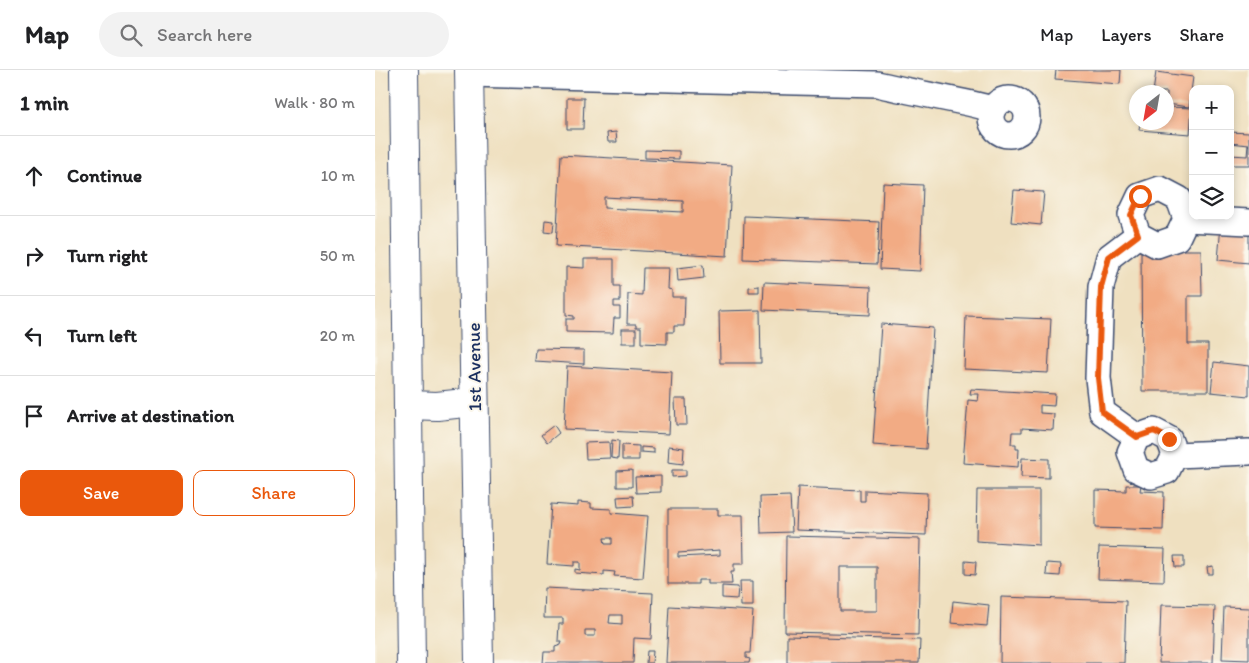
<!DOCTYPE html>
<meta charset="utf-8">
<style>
:root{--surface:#fff;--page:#f2f2f2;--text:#202124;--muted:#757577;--line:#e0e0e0;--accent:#ea580c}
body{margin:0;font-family:Itim,sans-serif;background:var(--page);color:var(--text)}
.controls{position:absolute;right:15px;top:15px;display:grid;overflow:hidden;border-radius:10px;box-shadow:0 2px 8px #0003}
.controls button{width:45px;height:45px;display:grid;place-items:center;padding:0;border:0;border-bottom:1px solid var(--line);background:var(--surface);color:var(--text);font:25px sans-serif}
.compass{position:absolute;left:754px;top:15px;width:45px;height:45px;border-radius:50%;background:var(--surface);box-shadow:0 2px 8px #0003;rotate:211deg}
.stop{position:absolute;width:15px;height:15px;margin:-11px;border:4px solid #ea580c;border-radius:50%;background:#fff}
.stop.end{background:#ea580c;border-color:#fff;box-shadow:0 1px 5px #0008}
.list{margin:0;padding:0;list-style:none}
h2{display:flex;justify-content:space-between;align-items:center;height:65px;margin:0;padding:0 20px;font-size:21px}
h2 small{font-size:16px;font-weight:400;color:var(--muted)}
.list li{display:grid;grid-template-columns:32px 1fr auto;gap:15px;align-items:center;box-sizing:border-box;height:80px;padding:0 20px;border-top:1px solid var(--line)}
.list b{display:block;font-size:19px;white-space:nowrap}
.list em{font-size:16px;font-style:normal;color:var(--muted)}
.actions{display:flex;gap:10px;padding:15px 20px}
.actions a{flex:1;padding:11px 0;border:1px solid var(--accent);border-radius:10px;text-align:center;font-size:18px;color:var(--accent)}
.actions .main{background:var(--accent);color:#fff}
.icon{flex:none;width:28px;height:28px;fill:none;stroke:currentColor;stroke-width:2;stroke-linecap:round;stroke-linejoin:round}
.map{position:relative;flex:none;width:874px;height:593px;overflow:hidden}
header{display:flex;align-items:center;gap:30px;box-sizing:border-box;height:70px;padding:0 25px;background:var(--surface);border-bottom:1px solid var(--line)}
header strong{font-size:24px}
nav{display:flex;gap:28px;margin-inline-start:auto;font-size:18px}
.search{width:350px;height:45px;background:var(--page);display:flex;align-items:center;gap:12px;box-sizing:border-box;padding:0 18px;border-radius:28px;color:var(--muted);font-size:19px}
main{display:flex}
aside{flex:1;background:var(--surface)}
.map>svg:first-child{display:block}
.building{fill:#f2ab84;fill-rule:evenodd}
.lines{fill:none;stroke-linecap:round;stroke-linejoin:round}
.minor-casing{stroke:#3b4a6d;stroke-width:28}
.major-casing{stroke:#3b4a6d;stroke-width:30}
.minor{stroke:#fff;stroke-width:25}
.major{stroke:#fff;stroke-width:28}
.route{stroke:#ea580c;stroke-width:6}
.labels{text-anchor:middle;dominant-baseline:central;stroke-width:4;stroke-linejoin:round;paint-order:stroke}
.street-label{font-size:19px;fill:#1b2f5e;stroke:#fbf7ec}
</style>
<header>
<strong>Map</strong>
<div class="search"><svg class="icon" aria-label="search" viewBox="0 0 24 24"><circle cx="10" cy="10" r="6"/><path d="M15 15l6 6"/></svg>Search here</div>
<nav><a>Map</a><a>Layers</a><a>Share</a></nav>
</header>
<main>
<aside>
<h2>1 min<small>Walk · 80 m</small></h2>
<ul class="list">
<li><svg class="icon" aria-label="ahead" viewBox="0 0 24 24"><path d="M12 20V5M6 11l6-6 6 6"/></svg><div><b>Continue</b></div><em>10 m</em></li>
<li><svg class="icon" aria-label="right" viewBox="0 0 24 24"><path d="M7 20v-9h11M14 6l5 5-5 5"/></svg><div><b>Turn right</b></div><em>50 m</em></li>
<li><svg class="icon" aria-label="left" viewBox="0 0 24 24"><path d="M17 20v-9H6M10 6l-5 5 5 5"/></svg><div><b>Turn left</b></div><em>20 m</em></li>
<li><svg class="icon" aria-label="arrive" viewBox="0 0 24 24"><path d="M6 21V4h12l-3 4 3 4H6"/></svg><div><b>Arrive at destination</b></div></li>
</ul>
<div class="actions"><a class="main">Save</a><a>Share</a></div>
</aside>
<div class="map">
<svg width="874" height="593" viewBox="0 0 874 593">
<rect width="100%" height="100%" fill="#fbf7ec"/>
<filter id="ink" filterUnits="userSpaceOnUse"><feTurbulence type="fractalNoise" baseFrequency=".02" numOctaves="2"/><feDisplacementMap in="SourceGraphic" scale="10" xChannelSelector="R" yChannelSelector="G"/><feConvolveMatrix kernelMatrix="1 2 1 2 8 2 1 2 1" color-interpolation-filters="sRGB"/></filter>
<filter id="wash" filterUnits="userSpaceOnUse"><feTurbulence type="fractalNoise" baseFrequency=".0096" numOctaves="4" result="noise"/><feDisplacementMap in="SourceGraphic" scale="20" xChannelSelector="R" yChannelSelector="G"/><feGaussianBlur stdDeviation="1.12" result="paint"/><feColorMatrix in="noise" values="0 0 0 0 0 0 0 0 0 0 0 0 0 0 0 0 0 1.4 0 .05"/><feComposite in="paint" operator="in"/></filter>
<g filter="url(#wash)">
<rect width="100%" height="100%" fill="#efe0c0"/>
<g id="blocks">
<g class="building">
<polygon points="681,0 746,0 745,14 680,9"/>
<polygon points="781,2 818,7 814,37 792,34 792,22 778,22"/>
<polygon points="192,28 209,28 208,59 192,59"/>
<polygon points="792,37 817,38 815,64 764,60 765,52 792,52"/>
<polygon points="241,62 242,72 233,72 232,63"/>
<polygon points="855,62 874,63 874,75 855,73"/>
<polygon points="873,75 874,75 874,95 855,95 855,85 872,86"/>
<polygon points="270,80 304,81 304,89 270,88"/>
<path d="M186 85 357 95 352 186 181 176ZM229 127 308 131V142L229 138Z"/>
<polygon points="508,113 548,115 545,201 505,199"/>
<polygon points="639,120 669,122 666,155 636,152"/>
<polygon points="369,146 504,152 502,194 368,189"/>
<polygon points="170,150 179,151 178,162 169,161"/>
<polygon points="846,155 874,157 874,193 843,190"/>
<polygon points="766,180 826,180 827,226 813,226 813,274 833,274 833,321 767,321"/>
<polygon points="209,189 239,189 239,216 245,216 245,231 239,231 239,237 245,237 245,248 239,248 238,263 191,262 191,249 199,249 199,246 191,245 191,197 209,198"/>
<polygon points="328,195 329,208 303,211 302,198"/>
<polygon points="268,198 294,198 293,219 297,220 297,227 310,227 309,256 299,256 299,262 292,262 292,274 266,273 266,257 261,257 261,254 252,254 253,224 267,225"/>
<polygon points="389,212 496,217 495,245 388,240"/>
<polygon points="384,216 384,222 374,222 374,217"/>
<polygon points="385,240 386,293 345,293 344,241"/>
<polygon points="591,246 676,249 673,303 589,299"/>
<polygon points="506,254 558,258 551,379 498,375"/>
<rect x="247" y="259" width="14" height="14"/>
<polygon points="161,279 209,280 209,294 160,291"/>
<polygon points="839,292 874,296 874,326 836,322"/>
<polygon points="192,296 297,302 294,364 189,359"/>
<polygon points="596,319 680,324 679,336 665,335 665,343 679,344 678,360 647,358 647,362 637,362 636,374 641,374 641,379 644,379 643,397 588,393 593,330 603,331 604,324 595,324"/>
<polygon points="300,329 311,329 312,355 301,355"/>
<polygon points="179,355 184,363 172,373 166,365"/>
<polygon points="237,370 244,371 243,389 236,388"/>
<polygon points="234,372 235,388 211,389 210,373"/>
<polygon points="247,375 264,376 264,390 247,390"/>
<polygon points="294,376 309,378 308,394 293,392"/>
<polygon points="266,377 279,378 279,383 266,382"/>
<polygon points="647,388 674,389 674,408 646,407"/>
<polygon points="257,400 257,417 242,417 242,401"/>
<polygon points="297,400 311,400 311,406 297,407"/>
<polygon points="286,406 286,422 261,423 260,407"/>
<polygon points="751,415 766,415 765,421 789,422 788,460 720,458 720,420 751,421"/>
<polygon points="423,417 485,420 485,431 490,431 490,420 552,423 551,465 421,460"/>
<polygon points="602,420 664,420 664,475 601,471"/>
<polygon points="258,426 259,436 243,437 242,427"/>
<polygon points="415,426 417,462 386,463 385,427"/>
<path d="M203 432 216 433V438L236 439V443L273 446 268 508 239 506 240 502 229 501V505L200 503V499L205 500V492H199V496L172 494 176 434 203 436ZM229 468H237V474H230Z"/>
<path d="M293 439H343V445H368L369 494H359V502H356L357 514H333V510H323V514H293ZM345 480V485L303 487V483Z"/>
<path d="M411 466 545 469 543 565 410 562ZM465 497H502V541H465Z"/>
<polygon points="724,477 790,479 789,511 723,509"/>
<polygon points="799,486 809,486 809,497 800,497"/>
<polygon points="590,491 601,492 600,505 590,504"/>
<polygon points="672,493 686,494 685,506 671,505"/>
<polygon points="838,496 838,504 833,504 832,497"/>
<polygon points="365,511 378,511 378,536 366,536"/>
<polygon points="347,516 363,517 362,529 347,528"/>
<path d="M170 518 278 523 276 569 259 568 258 593H168L169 582H180V577L186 575 187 571H183L184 554H188V548H169ZM235 545H247V554L234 553ZM210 560H220V566H210Z"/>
<polygon points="626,527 751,531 749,593 625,593"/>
<polygon points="578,531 614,535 612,556 576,553"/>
<polygon points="786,535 840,536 838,593 784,593"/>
<polygon points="294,536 378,541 375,583 371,583 371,588 375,589 374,593 291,593"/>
<polygon points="849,537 874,538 874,590 847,589"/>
<polygon points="412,566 545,570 544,593 412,593"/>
<polygon points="272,581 278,581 277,593 271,593"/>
</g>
</g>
</g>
<g filter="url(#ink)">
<use href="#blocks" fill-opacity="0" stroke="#3b4a6d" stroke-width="1"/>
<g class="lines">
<defs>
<g id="minor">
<path d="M94 4 502 14C540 23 580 29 618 39"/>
<circle cx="634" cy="47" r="18"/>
<polygon points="785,119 804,129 811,149 802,168 782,175 763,165 756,145 765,126"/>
<polyline points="811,149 874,152"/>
<polygon points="779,361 794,369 800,385 792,401 776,406 761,399 755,382 762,367"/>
<polyline points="762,367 727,342 723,308 726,217 734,187 763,165"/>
<polyline points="800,385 874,382"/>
</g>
<g id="major">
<polyline points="29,0 36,593"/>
<polyline points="94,0 104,593"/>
<polyline points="33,335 62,336 99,332"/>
</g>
</defs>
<use href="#minor" class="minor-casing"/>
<use href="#major" class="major-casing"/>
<use href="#minor" class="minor"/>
<use href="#major" class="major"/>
</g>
</g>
<g class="lines" filter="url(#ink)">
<polyline class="route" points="765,126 756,145 763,165 734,187 726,217 723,308 727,342 762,367 779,361 794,369"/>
</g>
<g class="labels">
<g class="street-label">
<text transform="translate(99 297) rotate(-91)">1st Avenue</text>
</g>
</g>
</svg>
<div class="controls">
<button>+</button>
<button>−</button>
<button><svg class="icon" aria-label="layers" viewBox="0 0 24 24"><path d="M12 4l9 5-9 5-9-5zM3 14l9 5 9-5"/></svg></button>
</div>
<svg class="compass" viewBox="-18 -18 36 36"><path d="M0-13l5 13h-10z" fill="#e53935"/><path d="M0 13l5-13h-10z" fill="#757577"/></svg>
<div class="stop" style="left:765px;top:126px"></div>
<div class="stop end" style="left:794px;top:369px"></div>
</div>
</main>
